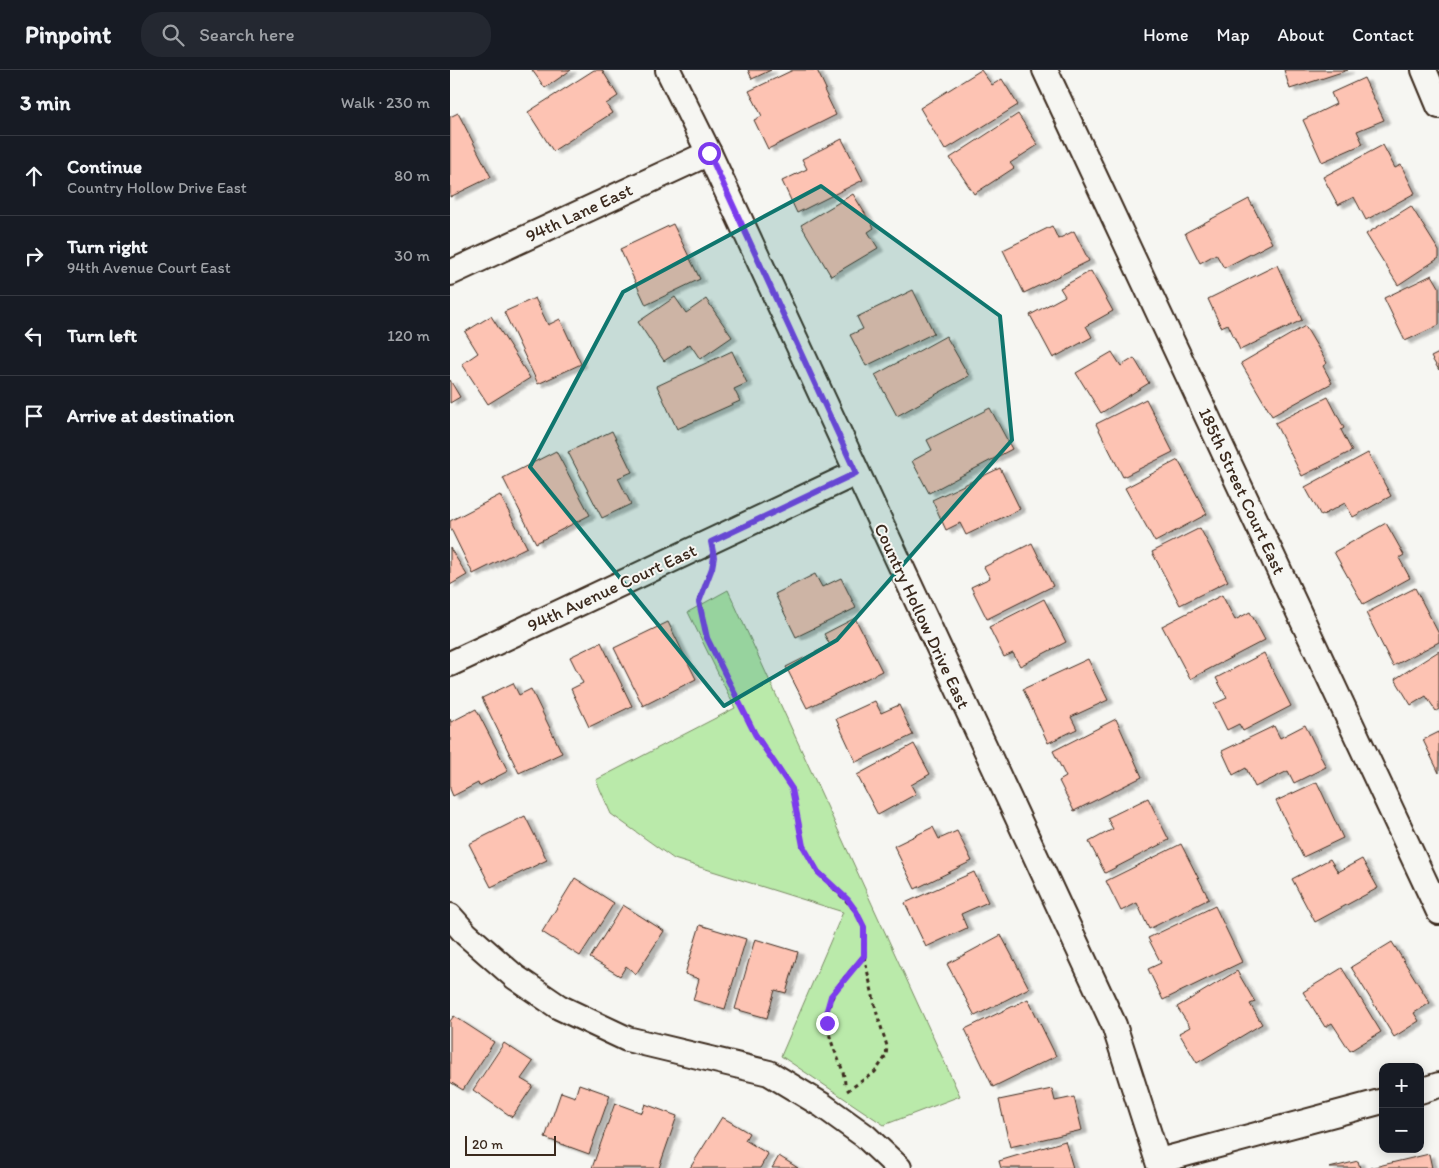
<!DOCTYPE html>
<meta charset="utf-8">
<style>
:root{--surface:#171b24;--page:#242831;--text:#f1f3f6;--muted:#9ea1a6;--line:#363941}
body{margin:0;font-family:Itim,sans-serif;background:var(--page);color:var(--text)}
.controls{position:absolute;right:15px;bottom:15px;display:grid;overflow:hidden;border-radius:10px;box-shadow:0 2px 12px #0003}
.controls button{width:45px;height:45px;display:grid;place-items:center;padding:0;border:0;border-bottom:1px solid var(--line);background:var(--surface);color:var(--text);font:25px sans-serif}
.scale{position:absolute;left:15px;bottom:12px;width:91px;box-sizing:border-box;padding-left:5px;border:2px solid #3b2a1e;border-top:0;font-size:14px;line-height:18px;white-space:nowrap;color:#3b2a1e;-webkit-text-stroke:4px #f6f6f2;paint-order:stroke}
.stop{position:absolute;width:15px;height:15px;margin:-11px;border:4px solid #7c3aed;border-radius:50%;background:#fff}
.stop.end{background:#7c3aed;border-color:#fff;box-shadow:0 1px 5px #0008}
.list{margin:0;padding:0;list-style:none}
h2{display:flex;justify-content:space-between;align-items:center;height:65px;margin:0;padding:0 20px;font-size:21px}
h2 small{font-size:16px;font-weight:400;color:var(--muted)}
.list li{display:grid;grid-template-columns:32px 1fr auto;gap:15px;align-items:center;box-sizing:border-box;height:80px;padding:0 20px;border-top:1px solid var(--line)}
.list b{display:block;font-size:19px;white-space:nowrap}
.list p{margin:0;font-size:16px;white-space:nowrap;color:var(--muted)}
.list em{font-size:16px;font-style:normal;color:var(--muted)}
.icon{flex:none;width:28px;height:28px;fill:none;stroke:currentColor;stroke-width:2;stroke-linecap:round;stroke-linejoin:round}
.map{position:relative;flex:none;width:989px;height:1098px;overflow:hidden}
header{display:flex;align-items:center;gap:30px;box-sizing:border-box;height:70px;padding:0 25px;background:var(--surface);border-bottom:1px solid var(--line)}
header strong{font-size:24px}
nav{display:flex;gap:28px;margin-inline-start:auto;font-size:18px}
.search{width:350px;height:45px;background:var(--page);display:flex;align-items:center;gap:12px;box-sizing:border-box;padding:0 18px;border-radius:20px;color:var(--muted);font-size:19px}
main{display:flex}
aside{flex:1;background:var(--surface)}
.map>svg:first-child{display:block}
.green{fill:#baeaaa;stroke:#7a8a64}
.building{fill:#fdc3b3;stroke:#3b2a1e;filter:url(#shadow)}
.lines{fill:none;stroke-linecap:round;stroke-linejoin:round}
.minor-casing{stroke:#3b2a1e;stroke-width:28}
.path{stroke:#3b2a1e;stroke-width:3;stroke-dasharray:4 4;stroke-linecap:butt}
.minor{stroke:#f6f6f2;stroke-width:24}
.route{stroke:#7c3aed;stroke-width:6}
.marked{fill:#0f766e;fill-opacity:0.2;stroke:#0f766e;stroke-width:4;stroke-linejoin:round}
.labels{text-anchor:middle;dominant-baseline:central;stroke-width:4;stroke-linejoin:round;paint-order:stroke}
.street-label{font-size:18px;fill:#3b2a1e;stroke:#f6f6f2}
</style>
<header>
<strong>Pinpoint</strong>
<div class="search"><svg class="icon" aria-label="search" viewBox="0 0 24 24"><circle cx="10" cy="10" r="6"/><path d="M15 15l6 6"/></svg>Search here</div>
<nav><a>Home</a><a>Map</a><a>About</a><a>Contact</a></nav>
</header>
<main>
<aside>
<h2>3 min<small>Walk · 230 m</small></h2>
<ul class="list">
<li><svg class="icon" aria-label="ahead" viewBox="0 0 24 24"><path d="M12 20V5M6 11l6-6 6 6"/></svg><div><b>Continue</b><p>Country Hollow Drive East</p></div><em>80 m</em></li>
<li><svg class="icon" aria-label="right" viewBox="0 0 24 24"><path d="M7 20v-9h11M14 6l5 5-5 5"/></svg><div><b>Turn right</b><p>94th Avenue Court East</p></div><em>30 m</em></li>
<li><svg class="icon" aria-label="left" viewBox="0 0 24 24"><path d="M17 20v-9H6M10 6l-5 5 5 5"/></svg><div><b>Turn left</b></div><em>120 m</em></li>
<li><svg class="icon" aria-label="arrive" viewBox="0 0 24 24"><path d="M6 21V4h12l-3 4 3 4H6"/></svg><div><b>Arrive at destination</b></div></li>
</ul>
</aside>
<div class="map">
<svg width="989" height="1098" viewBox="0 0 989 1098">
<defs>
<filter id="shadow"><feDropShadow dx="5.5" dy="3" stdDeviation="1" flood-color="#0004"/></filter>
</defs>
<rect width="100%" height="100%" fill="#f6f6f2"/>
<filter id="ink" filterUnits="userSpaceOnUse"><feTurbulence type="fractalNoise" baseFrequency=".02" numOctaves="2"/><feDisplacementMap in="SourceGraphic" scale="10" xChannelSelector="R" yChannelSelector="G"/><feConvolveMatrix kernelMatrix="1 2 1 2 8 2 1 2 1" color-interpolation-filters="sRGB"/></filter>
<g filter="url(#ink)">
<polygon class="green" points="278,520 510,1026 434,1055 331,986 393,842 224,789 161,744 146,710 285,638 238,542"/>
<g class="building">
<polygon points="82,0 121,0 95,18"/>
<polygon points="144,0 152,0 168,26 156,34 162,43 103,81 78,42"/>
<polygon points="298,0 321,0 302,9"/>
<polygon points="343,0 367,0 376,19 374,20 386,45 318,79 304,50 312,46 299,21"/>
<polygon points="531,0 542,15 552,9 568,35 495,80 470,38"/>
<polygon points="834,0 898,0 840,19"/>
<polygon points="914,8 934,50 907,61 913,74 872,92 853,50 886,34 881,23"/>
<polygon points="8,43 41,107 0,127 0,47"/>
<polygon points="568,44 588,75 560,93 564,98 524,124 500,88"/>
<polygon points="392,69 413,110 347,143 332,111 357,99 352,89"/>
<polygon points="933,75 945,98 951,95 965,123 916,150 904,127 888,135 873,107"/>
<polygon points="403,124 424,158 418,162 428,178 381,206 351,155"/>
<polygon points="799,129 822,173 774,198 766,184 750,193 735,163"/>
<polygon points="961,136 989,181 989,188 948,215 916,164"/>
<polygon points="223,154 250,209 196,235 170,179"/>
<polygon points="602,156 608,169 624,161 639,191 574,223 553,180"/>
<polygon points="827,195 852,250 790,280 778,254 771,257 758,229"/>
<polygon points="641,201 663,241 636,256 642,267 603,288 580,245 615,226 610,218"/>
<polygon points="982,205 989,217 989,255 955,271 934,228"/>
<polygon points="463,220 484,263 416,296 400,265 413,259 407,247"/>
<polygon points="225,227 236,243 256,229 282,267 250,289 240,274 214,291 188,252"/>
<polygon points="85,228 98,255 110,249 131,294 88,314 54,242"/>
<polygon points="41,246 80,308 38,334 12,294 28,283 15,262"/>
<polygon points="855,256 877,293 873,296 882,313 822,346 791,293"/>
<polygon points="496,266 519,306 447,346 425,305"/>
<polygon points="282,281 297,313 284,319 290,331 227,359 207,316"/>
<polygon points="662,282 671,296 684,288 699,313 651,343 626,303"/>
<polygon points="989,283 989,300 981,287"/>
<polygon points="0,310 10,327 0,333"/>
<polygon points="878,327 894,358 891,360 902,381 852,406 825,353"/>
<polygon points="696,329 723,382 673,407 646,354"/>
<polygon points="540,338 562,379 479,423 462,391 482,380 477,370"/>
<polygon points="162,361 182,402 168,408 181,434 152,448 118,382"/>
<polygon points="106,381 140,445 86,473 53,408"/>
<polygon points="918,383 941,426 903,447 895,433 871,446 855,417"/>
<polygon points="728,390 757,444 705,472 675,418"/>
<polygon points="550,398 570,439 516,465 510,453 496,460 482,430"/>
<polygon points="50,425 77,477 23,504 0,457 0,451"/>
<polygon points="936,453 954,485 949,488 960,508 913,534 884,482"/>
<polygon points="750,458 778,511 730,535 702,482"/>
<polygon points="582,473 603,516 537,549 521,517 540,508 534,497"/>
<polygon points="0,478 17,505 0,515"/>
<polygon points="365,504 372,517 391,508 406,538 346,567 325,524"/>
<polygon points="965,518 989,564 989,572 943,596 916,543"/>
<polygon points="772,525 785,550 800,542 815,570 740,609 712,556"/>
<polygon points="594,529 616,572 570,596 563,583 554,587 539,557"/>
<polygon points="405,548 432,601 357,638 336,597 380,575 374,564"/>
<polygon points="218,552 246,609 193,636 164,578"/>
<polygon points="151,572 182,636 139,657 121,619 133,613 120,587"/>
<polygon points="989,581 989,639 986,641 976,626 961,635 945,609"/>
<polygon points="814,583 841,636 793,661 789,654 777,660 764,634 777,628 766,608"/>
<polygon points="638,589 658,630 621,647 627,659 598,673 573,619"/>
<polygon points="63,613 69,625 81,619 112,683 69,703 32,628"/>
<polygon points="425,631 431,643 449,635 463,665 406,692 386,649"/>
<polygon points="26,639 58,701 29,716 28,713 3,726 0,719 0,649 1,652"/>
<polygon points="666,649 692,707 624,741 609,711 616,707 603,681"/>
<polygon points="855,655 876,697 844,713 838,701 805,717 796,698 783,705 772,681 824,656 830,668"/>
<polygon points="989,662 989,703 973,670"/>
<polygon points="464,674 480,704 461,715 466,724 428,745 407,705"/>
<polygon points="867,712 893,768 853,787 826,731"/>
<polygon points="698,728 719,770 655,803 639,772 663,759 657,748"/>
<polygon points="75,746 97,790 41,817 19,774"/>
<polygon points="483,757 489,769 507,761 522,791 465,819 444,776"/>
<polygon points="731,774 759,829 699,859 687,833 671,841 656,811"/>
<polygon points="880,789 888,802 912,789 928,818 865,852 842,809"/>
<polygon points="524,802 538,832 511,844 517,858 476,877 455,833"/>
<polygon points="125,808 164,833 130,886 92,862"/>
<polygon points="173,835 214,861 186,904 176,896 170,906 140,888"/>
<polygon points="765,836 792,892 713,930 698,899 711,893 698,868"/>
<polygon points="250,855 296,869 275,939 243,930 249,909 235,904"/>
<polygon points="551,865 579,918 525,946 497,894"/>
<polygon points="305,869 348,882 336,923 325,920 317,948 285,939"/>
<polygon points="942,872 980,933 964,943 969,951 944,967 901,897"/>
<polygon points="892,898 931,962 900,981 882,953 875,957 853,922"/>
<polygon points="787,901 805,932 800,934 812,954 747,993 729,963 740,957 727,937"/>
<polygon points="578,929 606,986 543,1017 515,959"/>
<polygon points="4,946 44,972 13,1020 0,1012 0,951"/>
<polygon points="54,973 83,992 71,1009 83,1016 62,1047 23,1020"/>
<polygon points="129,1014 160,1025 139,1084 95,1068 111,1022 125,1027"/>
<polygon points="602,1019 605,1031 624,1027 632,1060 560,1077 549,1030"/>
<polygon points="165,1033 192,1043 195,1034 227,1046 209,1098 142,1098"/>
<polygon points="272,1047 299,1063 295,1070 318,1084 310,1098 240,1098"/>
<polygon points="615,1071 623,1098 551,1098 549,1091"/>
<polygon points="979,1084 982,1098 920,1098"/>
<polygon points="329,1086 348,1098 322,1098"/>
<polygon points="908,1091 910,1098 879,1098"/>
</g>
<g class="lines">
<defs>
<g id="minor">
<polyline points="218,0 259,83 664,955 710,1098"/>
<polyline points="595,0 989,842"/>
<polyline points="974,0 989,36"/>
<polyline points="0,203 259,83"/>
<polyline points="0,594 406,403"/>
<polyline points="0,846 16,864 65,907 109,937 177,969 319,1003 372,1035 415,1066 449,1098"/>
<polyline points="970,1021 989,1015"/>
<polyline points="709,1091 933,1031"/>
</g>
</defs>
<use href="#minor" class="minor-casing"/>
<g class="path">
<path d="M259 504 249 532 257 568 305 664 342 719 353 776 368 802 406 841 414 857V886C386 918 367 934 384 979 389 991 395 1003 395 1016"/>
<polyline points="397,1021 425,1002 436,986 437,976 427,944 414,886"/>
</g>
<use href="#minor" class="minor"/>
</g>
</g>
<g class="lines" filter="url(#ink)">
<polyline class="route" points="259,83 406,403 261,472 264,487 262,498 249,532 257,568 305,664 342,719 353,776 368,802 398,830 406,841 414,857 414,886 381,926 377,940 377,953"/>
</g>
<path class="marked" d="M371 116 550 246 562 370 387 570 274 636 80 397 173 222Z"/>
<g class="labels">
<g class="street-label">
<text transform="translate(129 143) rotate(-25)">94th Lane East</text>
<text transform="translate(792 421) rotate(65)">185th Street Court East</text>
<text transform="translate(162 518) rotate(-25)">94th Avenue Court East</text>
<text transform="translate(472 546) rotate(65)">Country Hollow Drive East</text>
</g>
</g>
</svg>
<div class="controls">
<button>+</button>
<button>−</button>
</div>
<div class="scale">20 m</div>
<div class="stop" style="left:259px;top:83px"></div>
<div class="stop end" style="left:377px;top:953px"></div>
</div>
</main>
